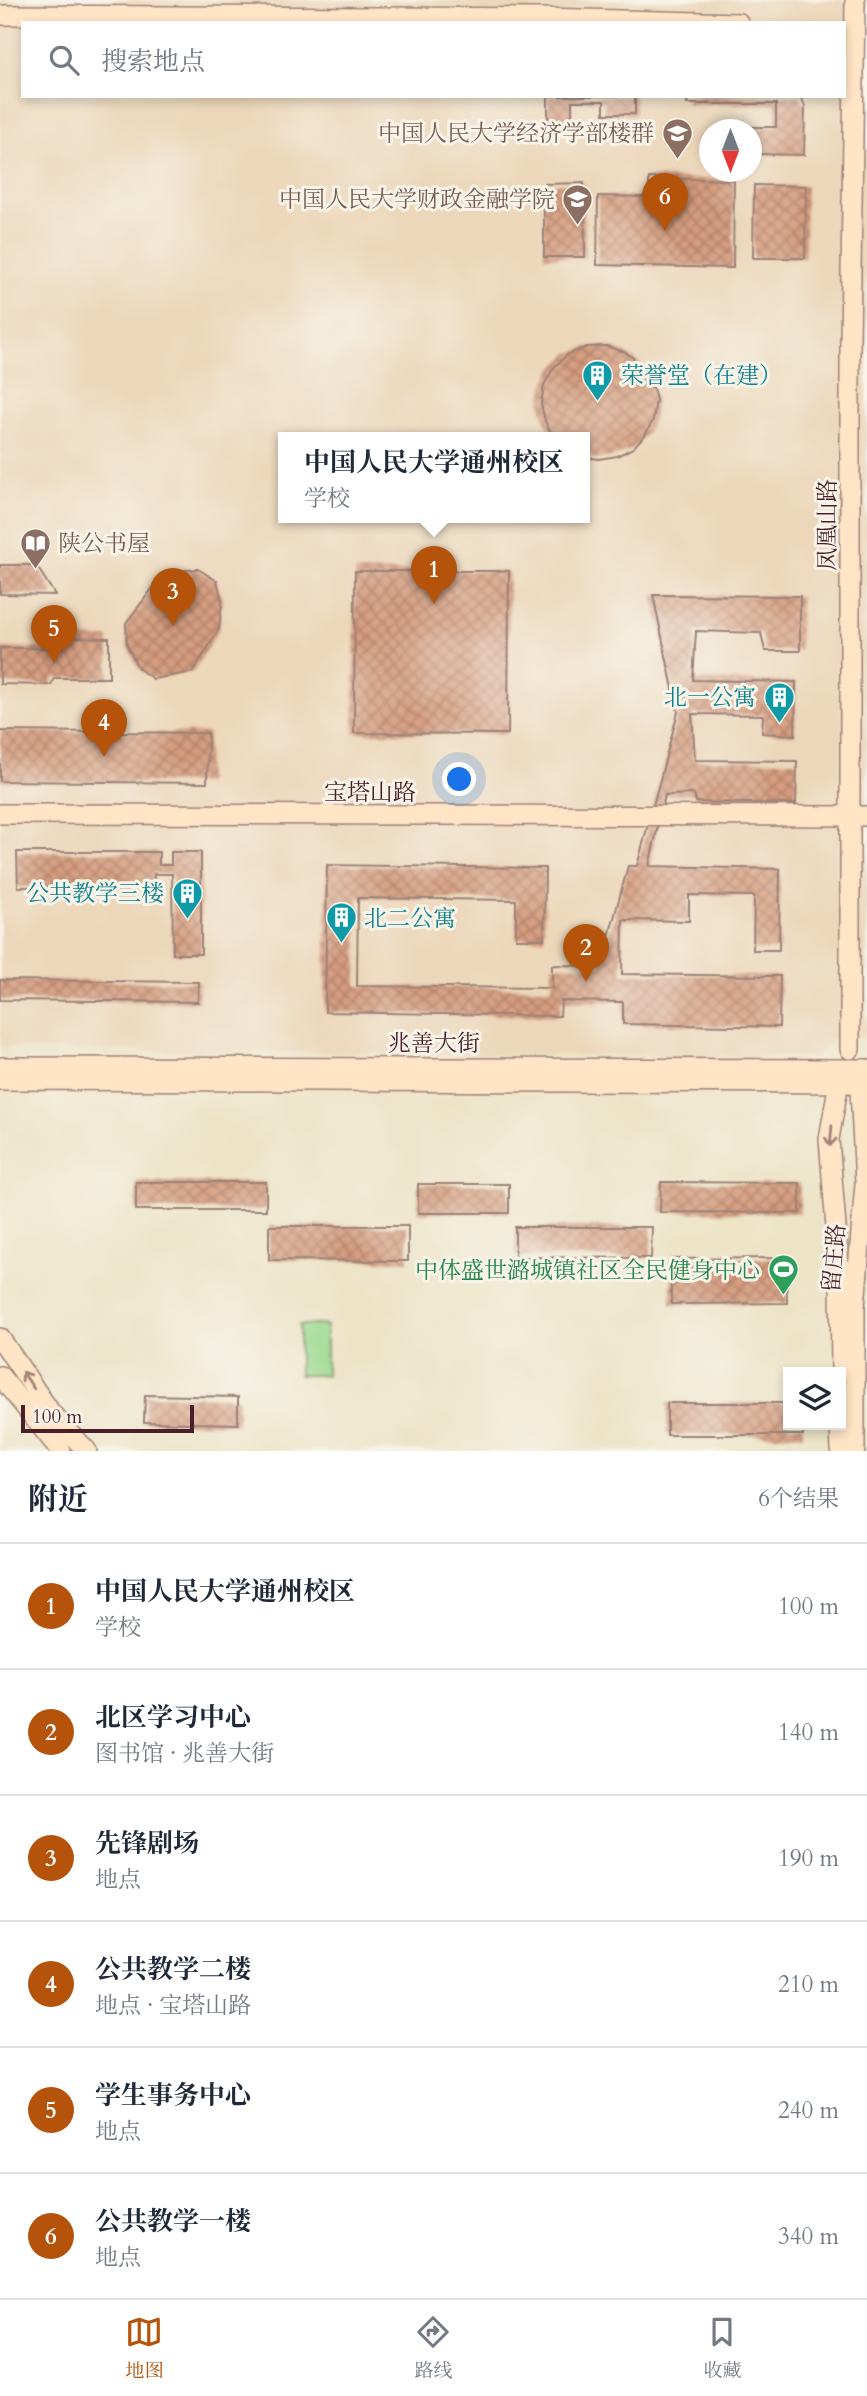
<!DOCTYPE html>
<html lang="zh">
<meta charset="utf-8">
<style>
:root{--surface:#fff;--page:#f2f2f3;--text:#1f2937;--muted:#747a83;--line:#e0e1e3;--accent:#b45309}
body{margin:0;font-family:Cardo,"Noto Serif SC",serif;background:var(--page);color:var(--text)}
.controls{position:absolute;right:21px;bottom:21px;display:grid;overflow:hidden;border-radius:0px;box-shadow:0 4px 10px #0003}
.controls button{width:63px;height:63px;display:grid;place-items:center;padding:0;border:0;border-bottom:2px solid var(--line);background:var(--surface);color:var(--text);font:35px sans-serif}
.compass{position:absolute;left:699px;top:119px;width:63px;height:63px;border-radius:50%;background:var(--surface);box-shadow:0 4px 10px #0003;rotate:180deg}
.scale{position:absolute;left:21px;bottom:18px;width:173px;box-sizing:border-box;padding-left:7px;border:4px solid #4a1f2b;border-top:0;font-size:19px;line-height:24px;white-space:nowrap;color:#4a1f2b;-webkit-text-stroke:5px #f7f3e8;paint-order:stroke}
.you{position:absolute;left:460px;top:780px;width:24px;height:24px;margin:-18px;border:5px solid #fff;border-radius:50%;background:#1a73e8;box-shadow:0 0 0 10px #1a73e833}
.badge{display:grid;place-items:center;width:46px;height:46px;border-radius:50%;background:var(--accent);color:#fff;font-size:23px;font-weight:700}
.pin{position:absolute;translate:-50% -58px;filter:drop-shadow(0 2px 4px #0008)}
.pin::after{content:'';position:absolute;top:37px;width:24px;height:21px;background:inherit;clip-path:polygon(0 0,100% 0,50% 100%)}
.popup{position:absolute;left:278px;top:432px;width:312px;height:91px;box-sizing:border-box;display:grid;place-content:center;border-radius:0px;background:var(--surface);filter:drop-shadow(0 2px 5px #0005);font-size:23px;white-space:nowrap;color:var(--muted)}
.popup b{font-size:26px;color:var(--text)}
.popup::after{content:'';position:absolute;left:50%;top:100%;margin-left:-14px;border:14px solid transparent;border-top-color:var(--surface)}
.list{margin:0;padding:0;list-style:none}
h2{display:flex;justify-content:space-between;align-items:center;height:91px;margin:0;padding:0 28px;font-size:30px}
h2 small{font-size:23px;font-weight:400;color:var(--muted)}
.list li{display:grid;grid-template-columns:46px 1fr auto;gap:21px;align-items:center;box-sizing:border-box;height:126px;padding:0 28px;border-top:2px solid var(--line)}
.list b{display:block;font-size:26px;white-space:nowrap}
.list p{margin:0;font-size:23px;white-space:nowrap;color:var(--muted)}
.list em{font-size:23px;font-style:normal;color:var(--muted)}
.icon{flex:none;width:38px;height:38px;fill:none;stroke:currentColor;stroke-width:2;stroke-linecap:round;stroke-linejoin:round}
.map{position:relative;flex:none;width:867px;height:1451px;overflow:hidden}
.search{position:absolute;background:var(--surface);box-shadow:0 4px 10px #0003;left:21px;right:21px;top:21px;height:77px;display:flex;align-items:center;gap:18px;box-sizing:border-box;padding:0 24px;border-radius:0px;color:var(--muted);font-size:26px}
.sheet{height:847px;background:var(--surface)}
nav{display:flex;justify-content:space-around;align-items:center;box-sizing:border-box;height:98px;border-top:2px solid var(--line);background:var(--surface);font-size:19px;color:var(--muted)}
nav a{display:grid;justify-items:center;gap:4px}
nav .on{color:var(--accent)}
.map>svg:first-child{display:block}
.built{fill:#ecd7ba;fill-rule:evenodd}
.pitch{fill:#9cda8f;stroke:#737c5d;stroke-width:2}
.building{fill:url(#building-cross-hatch)}
.lines{fill:none;stroke-linecap:round;stroke-linejoin:round}
.secondary-casing{stroke:#9c8279;stroke-width:22}
.secondary{stroke:#ffe4c6;stroke-width:19}
.oneway{stroke:#a48278}
.labels{text-anchor:middle;dominant-baseline:central;stroke-width:6;stroke-linejoin:round;paint-order:stroke}
.education-label{font-size:23px;fill:#785e54;stroke:#f7f3e8;text-anchor:end}
.culture-label{font-size:23px;fill:#0d838f;stroke:#f7f3e8;text-anchor:start}
.street-label{font-size:23px;fill:#4a1f2b;stroke:#f7f3e8}
.leisure-label{font-size:23px;fill:#27864d;stroke:#f7f3e8;text-anchor:end}
</style>
<div class="map">
<svg width="867" height="1451" viewBox="0 0 867 1451">
<defs>
<pattern id="building-cross-hatch" width="8" height="8" patternUnits="userSpaceOnUse" patternTransform="scale(1.75)"><rect width="8" height="8" fill="#d69d7f"/><path d="M0 0l8 8M0 8l8-8" fill="none" stroke="#b07f68"/></pattern>
</defs>
<rect width="100%" height="100%" fill="#f7f3e8"/>
<filter id="ink" filterUnits="userSpaceOnUse"><feTurbulence type="fractalNoise" baseFrequency=".0143" numOctaves="2"/><feDisplacementMap in="SourceGraphic" scale="14" xChannelSelector="R" yChannelSelector="G"/><feConvolveMatrix kernelMatrix="1 2 1 2 8 2 1 2 1" color-interpolation-filters="sRGB"/></filter>
<filter id="wash" filterUnits="userSpaceOnUse"><feTurbulence type="fractalNoise" baseFrequency=".00686" numOctaves="4" result="noise"/><feDisplacementMap in="SourceGraphic" scale="28" xChannelSelector="R" yChannelSelector="G"/><feGaussianBlur stdDeviation="1.57" result="paint"/><feColorMatrix in="noise" values="0 0 0 0 0 0 0 0 0 0 0 0 0 0 0 0 0 1.4 0 .05"/><feComposite in="paint" operator="in"/></filter>
<g filter="url(#wash)">
<rect width="100%" height="100%" fill="#ede4c7"/>
<path class="built" d="M0 0H867V1037L830 1039 815 1057 66 1050 0 1047ZM23 23H844V96H23ZM710 130H752V172H710ZM284 438H584V518H284Z"/>
<rect class="pitch" x="299" y="1325" width="27" height="50"/>
<g id="blocks">
<g class="building">
<polygon points="548,96 635,96 635,114 604,114 604,101 572,101 572,126 548,126"/>
<polygon points="687,96 800,96 805,106 804,155 752,154 752,130 739,130 739,127 776,127 776,104 687,104"/>
<polygon points="649,178 734,180 733,268 597,265 598,196 649,197"/>
<polygon points="584,183 585,257 544,257 544,184"/>
<polygon points="754,185 806,186 805,258 753,258"/>
<polygon points="606,346 625,352 641,364 651,381 656,400 653,420 645,435 633,448 617,456 599,459 584,457 584,438 553,437 545,421 541,404 544,385 554,367 568,354 587,347"/>
<polygon points="0,565 36,565 55,595 0,594"/>
<polygon points="198,569 217,581 222,601 219,629 193,672 153,679 138,668 127,645 126,623 155,585 185,570"/>
<polygon points="355,571 509,571 508,734 354,733"/>
<polygon points="653,595 800,596 800,651 765,651 761,633 696,631 693,680 796,682 795,735 762,733 763,715 692,714 695,760 797,761 796,804 696,802 694,794 665,795 649,866 780,869 779,950 753,950 754,896 689,895 689,921 623,920 622,974 780,976 779,1027 623,1024 623,1002 561,1001 560,1016 325,1012 327,865 545,868 544,939 516,939 516,900 358,898 357,986 552,988 552,965 601,966 628,866 637,866 678,712"/>
<polygon points="64,637 109,638 109,678 54,678 51,685 0,684 0,648 64,648"/>
<polygon points="0,731 208,733 207,783 0,781"/>
<polygon points="17,852 159,852 159,865 171,865 171,852 201,852 201,954 173,954 172,874 154,874 154,887 18,887"/>
<polygon points="0,980 199,982 198,1002 0,1000"/>
<rect x="136" y="1182" width="130" height="28"/>
<polygon points="661,1182 800,1183 800,1213 660,1212"/>
<rect x="418" y="1184" width="91" height="29"/>
<polygon points="269,1226 408,1226 408,1261 269,1260"/>
<polygon points="515,1227 652,1227 651,1258 515,1257"/>
<polygon points="786,1258 787,1303 671,1304 671,1259"/>
<polygon points="145,1395 238,1397 238,1424 144,1422"/>
<polygon points="667,1403 788,1403 788,1425 803,1425 803,1435 667,1435"/>
</g>
</g>
</g>
<g filter="url(#ink)">
<use href="#blocks" fill-opacity="0" stroke="#9c8279" stroke-width="2"/>
<g class="lines">
<defs>
<g id="secondary">
<polyline points="0,15 543,18 739,23"/>
<polyline points="0,814 867,816"/>
<polyline points="850,1049 850,341 855,0"/>
<polyline points="0,1067 867,1069"/>
<polyline points="0,1080 867,1083"/>
<polyline points="0,1338 51,1413 87,1451"/>
<polyline points="841,1372 840,1277 829,1139 841,1070"/>
<polyline points="0,1376 61,1451"/>
<polyline points="840,1425 841,1451"/>
<polyline points="855,1451 855,1307 865,1183 859,1071"/>
</g>
</defs>
<use href="#secondary" class="secondary-casing"/>
<use href="#secondary" class="secondary"/>
</g>
<defs><path id="oneway-shaft" d="M-6 0H5M1.5-3L5.5 0L1.5 3" fill="none" stroke-width="1.6" stroke-linecap="round" stroke-linejoin="round" transform="scale(1.75)"/></defs>
<g class="oneway">
<use href="#oneway-shaft" transform="translate(831 1136) rotate(95)"/>
<use href="#oneway-shaft" transform="translate(28 1380) rotate(-124)"/>
</g>
</g>
<defs>
<symbol id="university-pin" viewBox="-11 -11 22 30"><path d="M0 17L-7.5 6A9.5 9.5 0 1 1 7.5 6Z" fill="#8d6e63" stroke="#f7f3e8"/><path d="M0-5L7-2L0 1L-7-2ZM-4 1L0 2.5L4 1V4Q0 6-4 4Z" fill="#fff"/></symbol>
<symbol id="building-pin" viewBox="-11 -11 22 30"><path d="M0 17L-7.5 6A9.5 9.5 0 1 1 7.5 6Z" fill="#0f9aa8" stroke="#f7f3e8"/><path d="M-4-6H4V6H1V3H-1V6H-4ZM-2.5-4.3h1.7v1.8h-1.7ZM.8-4.3h1.7v1.8H.8ZM-2.5-1h1.7V.8h-1.7ZM.8-1h1.7V.8H.8Z" fill="#fff"/></symbol>
<symbol id="library-pin" viewBox="-11 -11 22 30"><path d="M0 17L-7.5 6A9.5 9.5 0 1 1 7.5 6Z" fill="#8d6e63" stroke="#f7f3e8"/><path d="M-6-4Q-3-5.5-.7-3.5V5Q-3 3-6 4ZM6-4Q3-5.5 .7-3.5V5Q3 3 6 4Z" fill="#fff"/></symbol>
<symbol id="stadium-pin" viewBox="-11 -11 22 30"><path d="M0 17L-7.5 6A9.5 9.5 0 1 1 7.5 6Z" fill="#2e9e5b" stroke="#f7f3e8"/><path d="M0-5a6.5 5 0 1 0 0 10a6.5 5 0 1 0 0-10ZM-3.5-1.8h7v3.6h-7Z" fill="#fff"/></symbol>
</defs>
<g fill-rule="evenodd">
<use href="#university-pin" x="660" y="116" width="35" height="47"/>
<use href="#university-pin" x="560" y="182" width="35" height="47"/>
<use href="#building-pin" x="580" y="358" width="35" height="47"/>
<use href="#library-pin" x="18" y="526" width="35" height="47"/>
<use href="#building-pin" x="762" y="680" width="35" height="47"/>
<use href="#building-pin" x="170" y="876" width="35" height="47"/>
<use href="#building-pin" x="324" y="900" width="35" height="47"/>
<use href="#stadium-pin" x="766" y="1252" width="35" height="47"/>
</g>
<g class="labels">
<g class="education-label">
<text x="654" y="133">中国人民大学经济学部楼群</text>
<text x="555" y="199">中国人民大学财政金融学院</text>
<text x="58" y="543" text-anchor="start">陕公书屋</text>
</g>
<g class="culture-label">
<text x="621" y="375">荣誉堂（在建）</text>
<text x="756" y="697" text-anchor="end">北一公寓</text>
<text x="164" y="893" text-anchor="end">公共教学三楼</text>
<text x="364" y="918">北二公寓</text>
</g>
<g class="street-label">
<text transform="translate(827 525) rotate(-90)">凤凰山路</text>
<text x="370" y="792">宝塔山路</text>
<text x="434" y="1043">兆善大街</text>
<text transform="translate(834 1258) rotate(-85)">留庄路</text>
</g>
<g class="leisure-label">
<text x="760" y="1270">中体盛世潞城镇社区全民健身中心</text>
</g>
</g>
</svg>
<div class="controls">
<button><svg class="icon" aria-label="layers" viewBox="0 0 24 24"><path d="M12 4l9 5-9 5-9-5zM3 14l9 5 9-5"/></svg></button>
</div>
<svg class="compass" viewBox="-18 -18 36 36"><path d="M0-13l5 13h-10z" fill="#e53935"/><path d="M0 13l5-13h-10z" fill="#747a83"/></svg>
<div class="scale">100 m</div>
<div class="you"></div>
<div class="pin badge" style="left:434px;top:604px">1</div>
<div class="popup"><b>中国人民大学通州校区</b>学校</div>
<div class="pin badge" style="left:586px;top:982px">2</div>
<div class="pin badge" style="left:173px;top:626px">3</div>
<div class="pin badge" style="left:104px;top:757px">4</div>
<div class="pin badge" style="left:54px;top:663px">5</div>
<div class="pin badge" style="left:665px;top:231px">6</div>
<div class="search"><svg class="icon" aria-label="search" viewBox="0 0 24 24"><circle cx="10" cy="10" r="6"/><path d="M15 15l6 6"/></svg>搜索地点</div>
</div>
<section class="sheet">
<h2>附近<small>6个结果</small></h2>
<ul class="list">
<li><span class="badge">1</span><div><b>中国人民大学通州校区</b><p>学校</p></div><em>100 m</em></li>
<li><span class="badge">2</span><div><b>北区学习中心</b><p>图书馆 · 兆善大街</p></div><em>140 m</em></li>
<li><span class="badge">3</span><div><b>先锋剧场</b><p>地点</p></div><em>190 m</em></li>
<li><span class="badge">4</span><div><b>公共教学二楼</b><p>地点 · 宝塔山路</p></div><em>210 m</em></li>
<li><span class="badge">5</span><div><b>学生事务中心</b><p>地点</p></div><em>240 m</em></li>
<li><span class="badge">6</span><div><b>公共教学一楼</b><p>地点</p></div><em>340 m</em></li>
</ul>
</section>
<nav>
<a class="on"><svg class="icon" aria-label="map" viewBox="0 0 24 24"><path d="M3 6l6-2 6 2 6-2v14l-6 2-6-2-6 2zM9 4v14M15 6v14"/></svg>地图</a>
<a><svg class="icon" aria-label="directions" viewBox="0 0 24 24"><path d="M12 3l9 9-9 9-9-9zM9 14v-3h6M13 9l2 2-2 2"/></svg>路线</a>
<a><svg class="icon" aria-label="saved" viewBox="0 0 24 24"><path d="M7 4h10v16l-5-4-5 4z"/></svg>收藏</a>
</nav>
